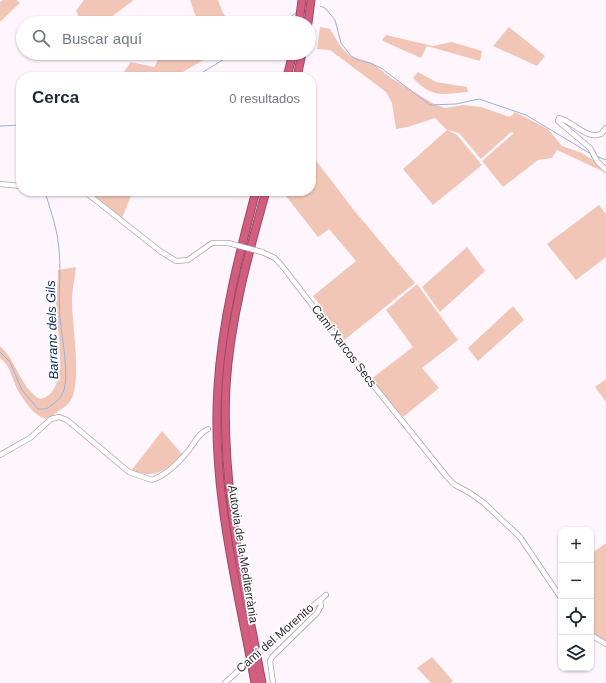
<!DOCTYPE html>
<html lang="es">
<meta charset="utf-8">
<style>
:root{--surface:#fff;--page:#f2f2f3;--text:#1f2937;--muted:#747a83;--line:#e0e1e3}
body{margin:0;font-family:Arial,sans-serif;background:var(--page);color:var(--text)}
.controls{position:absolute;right:12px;bottom:12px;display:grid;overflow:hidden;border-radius:8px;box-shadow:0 1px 3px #0004}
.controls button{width:36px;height:36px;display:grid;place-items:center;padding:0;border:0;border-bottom:1px solid var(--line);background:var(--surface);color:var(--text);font:20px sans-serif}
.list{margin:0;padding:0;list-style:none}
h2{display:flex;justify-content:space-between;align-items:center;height:52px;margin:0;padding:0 16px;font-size:17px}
h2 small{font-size:13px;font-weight:400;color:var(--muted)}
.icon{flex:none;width:22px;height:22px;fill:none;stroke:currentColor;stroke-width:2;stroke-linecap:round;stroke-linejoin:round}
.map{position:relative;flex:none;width:606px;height:683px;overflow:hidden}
.search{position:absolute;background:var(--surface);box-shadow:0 1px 3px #0004;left:16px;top:16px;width:300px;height:44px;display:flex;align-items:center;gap:10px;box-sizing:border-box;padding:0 14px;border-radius:22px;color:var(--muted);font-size:15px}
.panel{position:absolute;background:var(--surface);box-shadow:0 1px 3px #0004;left:16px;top:72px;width:300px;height:124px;border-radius:16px}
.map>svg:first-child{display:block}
.green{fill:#f2c6b7}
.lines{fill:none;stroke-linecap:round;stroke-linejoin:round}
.stream{stroke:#96b1e1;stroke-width:1}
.minor-casing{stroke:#b0a5ae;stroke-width:6}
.highway-casing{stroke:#9a4d64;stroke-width:9}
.minor{stroke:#fff;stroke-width:4.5}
.highway{stroke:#d15d7f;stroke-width:7}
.minor-bridge-casing{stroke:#b0a5ae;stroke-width:6;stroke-linecap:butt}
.minor-bridge{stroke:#fff;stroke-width:4.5}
.labels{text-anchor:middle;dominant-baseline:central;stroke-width:3.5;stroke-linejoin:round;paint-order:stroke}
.street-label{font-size:12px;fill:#332f32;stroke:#fff}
.water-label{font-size:13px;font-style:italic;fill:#0b2a62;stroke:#fff}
</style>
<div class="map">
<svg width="606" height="683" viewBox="0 0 606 683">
<rect width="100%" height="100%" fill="#fef5fd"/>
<g class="green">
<polygon points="3,0 17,0 20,3 0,22 0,2"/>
<polygon points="84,0 134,0 103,23 82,23 76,11"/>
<polygon points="190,0 218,0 223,13 230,23 198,23"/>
<polygon points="320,27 330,29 341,47 350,56 372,63 391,78 434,104 445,108 463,105 481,107 510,117 515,112 548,129 562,146 582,153 594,161 602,171 557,150 552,158 538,160 503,187 482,161 514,133 511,132 481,159 459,133 447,130 457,135 482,165 433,205 403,169 447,130 435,118 408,127 396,129 392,103 386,92 330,50 317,49"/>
<polygon points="509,27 545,56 537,66 493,46"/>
<polygon points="386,35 433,46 452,42 482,51 480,61 427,46 421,58 385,42 382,40"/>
<polygon points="176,53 216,53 174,77 120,77 131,62 154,67 158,60"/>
<path d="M418 72 436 82 467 87 468 92C442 94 433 99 413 78Z"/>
<polygon points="311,154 353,209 415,283 343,341 321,311 323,309 313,296 356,261 329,229 318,237 282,191 311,191"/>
<polygon points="89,191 133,191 122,218"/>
<polygon points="599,205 606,214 606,257 576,280 547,244"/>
<polygon points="467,247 485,271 440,312 422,287"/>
<path d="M76 267C75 278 72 290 72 301 72 322 82 383 71 400 68 405 62 409 57 412 52 416 47 421 41 417 31 412 19 394 15 384 10 373 10 366 0 358V346C16 359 22 392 41 399 71 391 57 332 56 310 56 297 58 283 58 270Z"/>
<polygon points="417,284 458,340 422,368 439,388 403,417 371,379 413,347 386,310"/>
<polygon points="513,306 524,320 478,361 468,348"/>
<polygon points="606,379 606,402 595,387"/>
<path d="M162 431 182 454C165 471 157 479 131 471Z"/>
<polygon points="606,543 606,642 591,632 591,554"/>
<polygon points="432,657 453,681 450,683 431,683 417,668"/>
</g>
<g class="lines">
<g class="stream">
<polyline points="320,6 325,8 335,20 341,43 351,56 358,60 370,63 381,68 430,105 456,104 479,99 526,115 591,154"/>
<polyline points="283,23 297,12"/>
<polyline points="195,77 234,53"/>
<polyline points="0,126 21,125"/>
<polyline points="596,156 606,160"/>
<path d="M0 352 10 362 22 390 38 409H46C54 404 61 399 64 390 69 373 62 338 60 320 58 294 62 267 58 241 56 224 49 207 45 191"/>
</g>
<defs>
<g id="minor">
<path d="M606 128 601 134C586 140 573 121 559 118L558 121 590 148 597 161 606 170"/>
<polyline points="0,184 21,186"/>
<polyline points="84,191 160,251 176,261 188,260 212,243 228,243"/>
<polyline points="262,252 275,258 283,267 374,386 447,477 455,485 470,493 484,503 520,537 561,598"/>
<path d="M0 455 30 438 51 419 59 417 67 420 129 472 152 480C167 475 180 461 189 450 195 442 199 433 208 429"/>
<polyline points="591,635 606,644"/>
<polyline points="271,641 326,595"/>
<polyline points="225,683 240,669"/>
<polyline points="273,683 270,661 272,657 317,613 321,606 320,600"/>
</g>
<g id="highway">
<polyline points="299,23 302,0"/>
<polyline points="308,23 311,0"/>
<polyline points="287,77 293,53"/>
<polyline points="297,77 302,53"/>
<path d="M255 683C237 585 211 487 218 387 222 320 239 255 256 191"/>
<path d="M262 683C244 586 221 486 226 386 230 320 248 255 266 191"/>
</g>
</defs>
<use href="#minor" class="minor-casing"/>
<use href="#highway" class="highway-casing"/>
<use href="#minor" class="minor"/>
<use href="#highway" class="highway"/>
<defs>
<g id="minor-bridge">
<polyline points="228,243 262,252"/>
<polyline points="240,669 271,641"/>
</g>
</defs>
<use href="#minor-bridge" class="minor-bridge-casing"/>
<use href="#minor-bridge" class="minor-bridge"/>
</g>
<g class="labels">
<g class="street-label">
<text transform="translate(344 346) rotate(53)">Camí Xarcos Secs</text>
<text transform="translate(243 554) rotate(81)">Autovia de la Mediterrània</text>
<text transform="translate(275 638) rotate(-41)">Camí del Morenito</text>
</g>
<g class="water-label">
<text transform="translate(52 330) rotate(-92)">Barranc dels Gils</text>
</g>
</g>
</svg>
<div class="controls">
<button>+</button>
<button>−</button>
<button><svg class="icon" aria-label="locate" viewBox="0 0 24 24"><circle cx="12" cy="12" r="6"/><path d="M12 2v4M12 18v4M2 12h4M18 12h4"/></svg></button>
<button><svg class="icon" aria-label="layers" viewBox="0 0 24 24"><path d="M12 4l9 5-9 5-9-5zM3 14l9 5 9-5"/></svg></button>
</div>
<div class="search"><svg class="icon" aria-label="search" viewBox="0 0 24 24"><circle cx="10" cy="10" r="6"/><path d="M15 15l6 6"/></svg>Buscar aquí</div>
<section class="panel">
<h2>Cerca<small>0 resultados</small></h2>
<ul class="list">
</ul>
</section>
</div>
